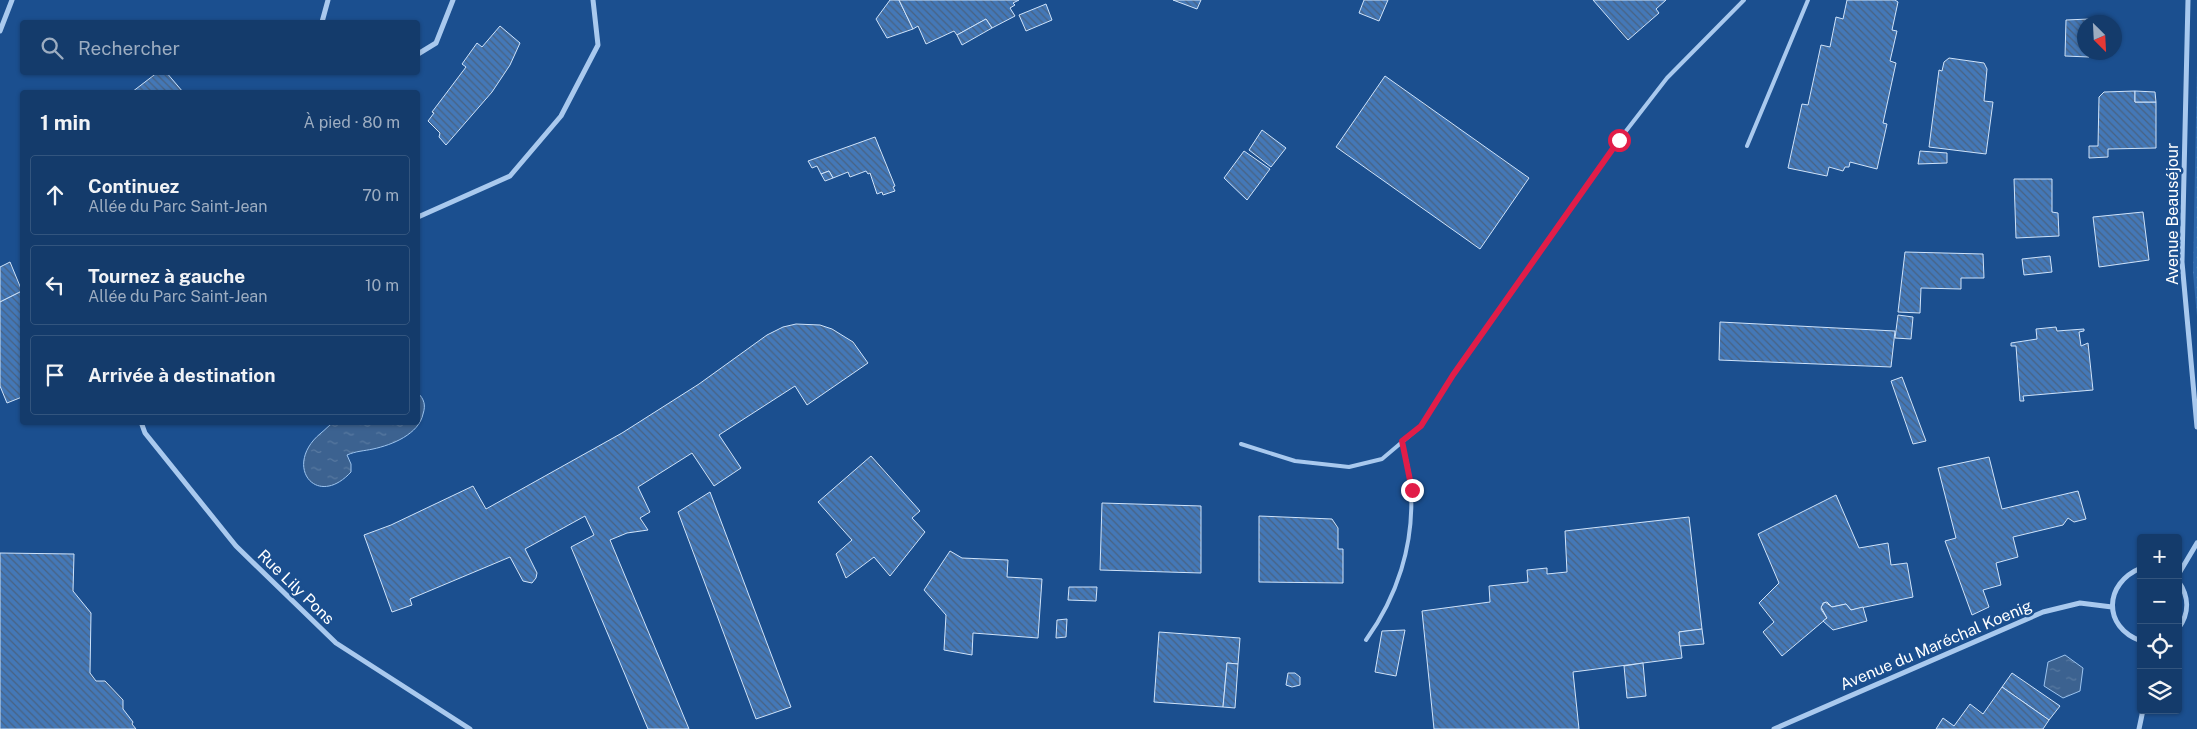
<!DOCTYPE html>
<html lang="fr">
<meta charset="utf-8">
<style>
:root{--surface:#143b6b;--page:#1d4271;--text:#f1f3f6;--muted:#9dadc1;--line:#33557e}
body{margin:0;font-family:"Public Sans",sans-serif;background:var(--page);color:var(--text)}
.controls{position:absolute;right:15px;bottom:15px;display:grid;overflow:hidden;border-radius:5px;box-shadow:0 1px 4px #0004}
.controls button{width:45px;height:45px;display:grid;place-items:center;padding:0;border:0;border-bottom:1px solid var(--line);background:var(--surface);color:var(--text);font:25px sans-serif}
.compass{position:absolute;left:2077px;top:15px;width:45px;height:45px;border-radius:50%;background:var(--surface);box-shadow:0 1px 4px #0004;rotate:156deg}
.stop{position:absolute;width:15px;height:15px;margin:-11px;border:4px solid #e11d48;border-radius:50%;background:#fff}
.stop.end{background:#e11d48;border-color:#fff;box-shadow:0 1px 5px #0008}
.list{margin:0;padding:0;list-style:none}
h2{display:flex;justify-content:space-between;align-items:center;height:65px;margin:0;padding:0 20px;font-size:21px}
h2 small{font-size:16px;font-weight:400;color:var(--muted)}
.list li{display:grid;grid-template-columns:32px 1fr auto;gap:15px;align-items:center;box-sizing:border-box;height:80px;margin:0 10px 10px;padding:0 10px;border:1px solid var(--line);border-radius:5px}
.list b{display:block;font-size:19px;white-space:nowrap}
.list p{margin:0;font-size:16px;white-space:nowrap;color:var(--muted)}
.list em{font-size:16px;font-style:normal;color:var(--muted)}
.icon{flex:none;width:28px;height:28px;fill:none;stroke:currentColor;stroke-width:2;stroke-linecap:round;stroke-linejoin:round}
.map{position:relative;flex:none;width:2197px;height:729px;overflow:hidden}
.search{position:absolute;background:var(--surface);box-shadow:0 1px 4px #0004;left:20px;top:20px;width:400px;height:55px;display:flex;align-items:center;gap:12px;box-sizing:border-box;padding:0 18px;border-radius:5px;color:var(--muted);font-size:19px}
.panel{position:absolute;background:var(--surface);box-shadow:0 1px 4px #0004;left:20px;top:90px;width:400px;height:335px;border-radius:5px}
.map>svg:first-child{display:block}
.grass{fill:url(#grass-dots)}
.water{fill:url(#water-ripples);stroke:#9cc4f0}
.building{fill:url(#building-back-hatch);stroke:#cfe3fa}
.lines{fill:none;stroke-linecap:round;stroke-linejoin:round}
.service{stroke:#a9c9ee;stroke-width:4}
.minor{stroke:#a9c9ee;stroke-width:5}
.route{stroke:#e11d48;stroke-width:6}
.labels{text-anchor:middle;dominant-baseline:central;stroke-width:5;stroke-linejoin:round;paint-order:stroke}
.street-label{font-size:16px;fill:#fff;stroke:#1b4f8f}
</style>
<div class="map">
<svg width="2197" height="729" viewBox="0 0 2197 729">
<defs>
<pattern id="grass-dots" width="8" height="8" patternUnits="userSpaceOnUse" patternTransform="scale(1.25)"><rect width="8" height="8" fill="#2e69ad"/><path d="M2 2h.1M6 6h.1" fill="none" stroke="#4d80b9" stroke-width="1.8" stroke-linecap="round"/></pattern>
<pattern id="water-ripples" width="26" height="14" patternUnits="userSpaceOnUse" patternTransform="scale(1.25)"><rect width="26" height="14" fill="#3c6290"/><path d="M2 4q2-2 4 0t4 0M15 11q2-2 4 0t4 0" fill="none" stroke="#597aa1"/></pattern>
<pattern id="building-back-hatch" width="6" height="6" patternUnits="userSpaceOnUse" patternTransform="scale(1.25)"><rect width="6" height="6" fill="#4478b7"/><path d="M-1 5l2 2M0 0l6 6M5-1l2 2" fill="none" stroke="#486282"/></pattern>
</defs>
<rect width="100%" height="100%" fill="#1b4f8f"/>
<polygon class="grass" points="2197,65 2197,316 2193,273"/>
<g class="water">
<path d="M418 393C424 399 426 405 423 414 419 434 392 445 373 449 364 451 356 451 347 455L351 464V472C316 510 282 465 321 433 325 430 329 425 333 423 340 420 404 422 418 422Z"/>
<polygon points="2065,655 2083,668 2080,691 2063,698 2044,686 2048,662"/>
</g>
<g class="building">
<polygon points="890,0 899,0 913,29 887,38 876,19"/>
<polygon points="899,0 1019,0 1013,3 1015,5 1010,8 1015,16 992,28 986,19 957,35 954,31 926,44 918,26 913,29"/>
<polygon points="1173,0 1201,0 1197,9"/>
<polygon points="1364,0 1388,0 1379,21 1359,13"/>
<polygon points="1593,0 1666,0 1656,9 1659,13 1628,40"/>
<polygon points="1847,0 1895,0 1898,2 1892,30 1897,31 1890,61 1896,63 1883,123 1887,124 1877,169 1850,162 1849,167 1845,167 1843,171 1829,167 1827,176 1788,168 1802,104 1808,105 1821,45 1830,47 1836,17 1843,19"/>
<polygon points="1046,4 1052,20 1026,31 1019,15"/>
<polygon points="986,19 992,28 962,45 957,35"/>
<polygon points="2089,19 2089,22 2084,22 2084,52 2089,52 2089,57 2065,56 2066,20"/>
<polygon points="500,26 520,43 510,65 492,92 446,145 439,137 440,133 428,121 434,113 432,112 466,67 462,64 477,43 482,47"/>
<polygon points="1949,58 1984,63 1987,69 1984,101 1993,102 1986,154 1929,147 1939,70 1942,71 1944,62"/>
<polygon points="158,72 166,72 183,92 132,92"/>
<polygon points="1385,76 1529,178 1480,249 1336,147"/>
<polygon points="2135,91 2135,102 2156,102 2156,148 2108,149 2108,157 2089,158 2089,146 2098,146 2099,97 2104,92"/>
<polygon points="2135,91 2155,92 2156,102 2135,102"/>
<polygon points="1262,130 1286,148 1271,167 1249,150"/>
<polygon points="875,137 895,186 893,187 895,191 883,195 882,192 877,194 870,173 868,174 866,171 850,177 848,172 833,178 829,171 821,174 817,166 812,168 808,161"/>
<polygon points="1244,151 1270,169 1247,200 1224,178"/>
<polygon points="1920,151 1947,153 1947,163 1918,164"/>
<polygon points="829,171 833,178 825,181 821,174"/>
<polygon points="2014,179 2052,179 2052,212 2058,213 2059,236 2016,238"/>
<polygon points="2143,212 2149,260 2099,267 2093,217"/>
<polygon points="1905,252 1983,254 1984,278 1961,278 1961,289 1921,288 1920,313 1898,312"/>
<polygon points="2050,256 2052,272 2024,275 2022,259"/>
<polygon points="10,262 22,291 0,302 0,267"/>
<polygon points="22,291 22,397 7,403 0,386 0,302"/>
<polygon points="1898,315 1913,317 1911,339 1895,338"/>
<polygon points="1720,322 1895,331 1891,367 1719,360"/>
<polygon points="796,324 820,325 832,329 853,342 868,363 807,405 795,386 719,435 741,468 714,486 692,453 638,487 650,512 640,518 648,530 627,533 610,540 689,729 648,729 571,547 594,535 585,516 525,549 537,573 536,578 532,583 523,581 510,557 410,599 412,605 392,612 364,535 391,525 473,486 486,509 622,433 699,384 767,335 783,327"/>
<polygon points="2056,327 2057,331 2084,329 2084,331 2079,332 2081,346 2088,343 2093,390 2023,396 2024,401 2020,401 2016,346 2011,346 2011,343 2037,339 2036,329"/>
<polygon points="1902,377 1926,441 1913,444 1891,381"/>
<polygon points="871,456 920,511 912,518 925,532 890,576 874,557 846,578 836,554 852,540 818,502"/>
<polygon points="1989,457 2002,509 2078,491 2086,519 2074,522 2068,518 2063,525 2013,537 2018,557 1996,563 2001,585 1983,590 1989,607 1972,615 1945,541 1956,538 1938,468"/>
<polygon points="710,492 791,707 756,719 678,512"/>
<polygon points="1836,495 1859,548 1888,543 1891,565 1907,563 1913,597 1851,610 1846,604 1832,607 1827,602 1823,603 1821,609 1827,618 1782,656 1763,632 1774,622 1759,603 1779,583 1758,534"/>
<polygon points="1102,503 1201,506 1201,573 1100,570"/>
<polygon points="1259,516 1332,519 1338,528 1338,549 1343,549 1343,583 1259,582"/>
<polygon points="1689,517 1702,629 1679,632 1682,658 1573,672 1579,729 1434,729 1422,611 1490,602 1489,586 1528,582 1527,570 1547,568 1547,574 1567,572 1565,531"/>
<polygon points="950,551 962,558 1008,560 1007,577 1042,579 1038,638 973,633 972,655 944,650 946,615 924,590"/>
<polygon points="0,553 74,554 73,591 91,613 90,673 96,681 105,681 123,700 123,709 133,722 132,724 136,729 0,729"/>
<polygon points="1069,587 1097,587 1096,601 1068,600"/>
<polygon points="1825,602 1832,607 1846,604 1851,610 1863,607 1867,621 1833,630 1823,621 1827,618 1821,607"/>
<polygon points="1067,619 1066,637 1056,638 1057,620"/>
<polygon points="1702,629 1704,644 1680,646 1679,632"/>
<polygon points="1405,630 1396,676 1375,672 1382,631"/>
<polygon points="1159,632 1240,638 1238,664 1227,663 1223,707 1154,702"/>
<polygon points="1227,663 1238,664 1235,708 1223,707"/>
<polygon points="1643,663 1646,696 1627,698 1624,666"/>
<polygon points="1288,673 1295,673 1300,677 1300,685 1292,687 1286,685"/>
<polygon points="2012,673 2060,706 2049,720 2002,687"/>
<polygon points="2002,687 2049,720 2043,729 1936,729 1943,718 1954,726 1970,704 1983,714"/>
</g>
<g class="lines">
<g class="service">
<polyline points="1747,146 1808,0"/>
<polyline points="1241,444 1295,461 1349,467 1382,459 1421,426 1453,375 1619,140 1667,78 1744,0"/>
<path d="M1366 640C1397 597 1414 545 1411 491 1411 475 1405 457 1402 441"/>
</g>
<g class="minor">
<polyline points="2188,0 2182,262 2197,427"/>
<polyline points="322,22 328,0"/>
<polyline points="0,31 12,0"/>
<polyline points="418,54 436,43 453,0"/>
<polyline points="418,217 510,176 561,116 598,45 593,0"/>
<polyline points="141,422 145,433 236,546 336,643 470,729"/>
<path d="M2141 568C2104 583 2102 627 2141 641"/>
<polyline points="2178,575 2197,543"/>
<path d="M2178 581C2189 596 2190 613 2178 629"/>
<polyline points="1774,729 2043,612 2080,603 2112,607"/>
<polyline points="2139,729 2143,710"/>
</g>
</g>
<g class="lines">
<polyline class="route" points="1412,490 1402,441 1421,426 1453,375 1619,140"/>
</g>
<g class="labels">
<g class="street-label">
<text transform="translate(2172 214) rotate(-90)">Avenue Beauséjour</text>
<text transform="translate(296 587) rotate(44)">Rue Lily Pons</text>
<text transform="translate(1936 645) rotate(-23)">Avenue du Maréchal Koenig</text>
</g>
</g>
</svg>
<div class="controls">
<button>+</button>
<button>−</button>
<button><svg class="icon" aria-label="locate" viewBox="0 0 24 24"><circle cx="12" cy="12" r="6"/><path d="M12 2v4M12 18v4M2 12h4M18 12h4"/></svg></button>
<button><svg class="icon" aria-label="layers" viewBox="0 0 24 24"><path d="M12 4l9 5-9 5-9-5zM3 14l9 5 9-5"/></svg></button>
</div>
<svg class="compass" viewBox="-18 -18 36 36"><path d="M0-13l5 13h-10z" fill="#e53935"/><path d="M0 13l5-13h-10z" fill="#9dadc1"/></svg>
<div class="stop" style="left:1619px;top:140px"></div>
<div class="stop end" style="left:1412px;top:490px"></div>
<div class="search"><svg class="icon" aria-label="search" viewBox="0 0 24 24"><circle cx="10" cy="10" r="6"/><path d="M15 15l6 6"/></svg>Rechercher</div>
<section class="panel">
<h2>1 min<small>À pied · 80 m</small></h2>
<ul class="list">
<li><svg class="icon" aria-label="ahead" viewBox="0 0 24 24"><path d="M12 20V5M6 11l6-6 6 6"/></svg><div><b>Continuez</b><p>Allée du Parc Saint-Jean</p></div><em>70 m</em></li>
<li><svg class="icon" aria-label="left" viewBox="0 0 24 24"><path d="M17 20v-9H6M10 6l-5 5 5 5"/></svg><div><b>Tournez à gauche</b><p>Allée du Parc Saint-Jean</p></div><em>10 m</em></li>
<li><svg class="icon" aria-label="arrive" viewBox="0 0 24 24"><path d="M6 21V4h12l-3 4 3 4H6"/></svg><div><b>Arrivée à destination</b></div></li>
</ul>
</section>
</div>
